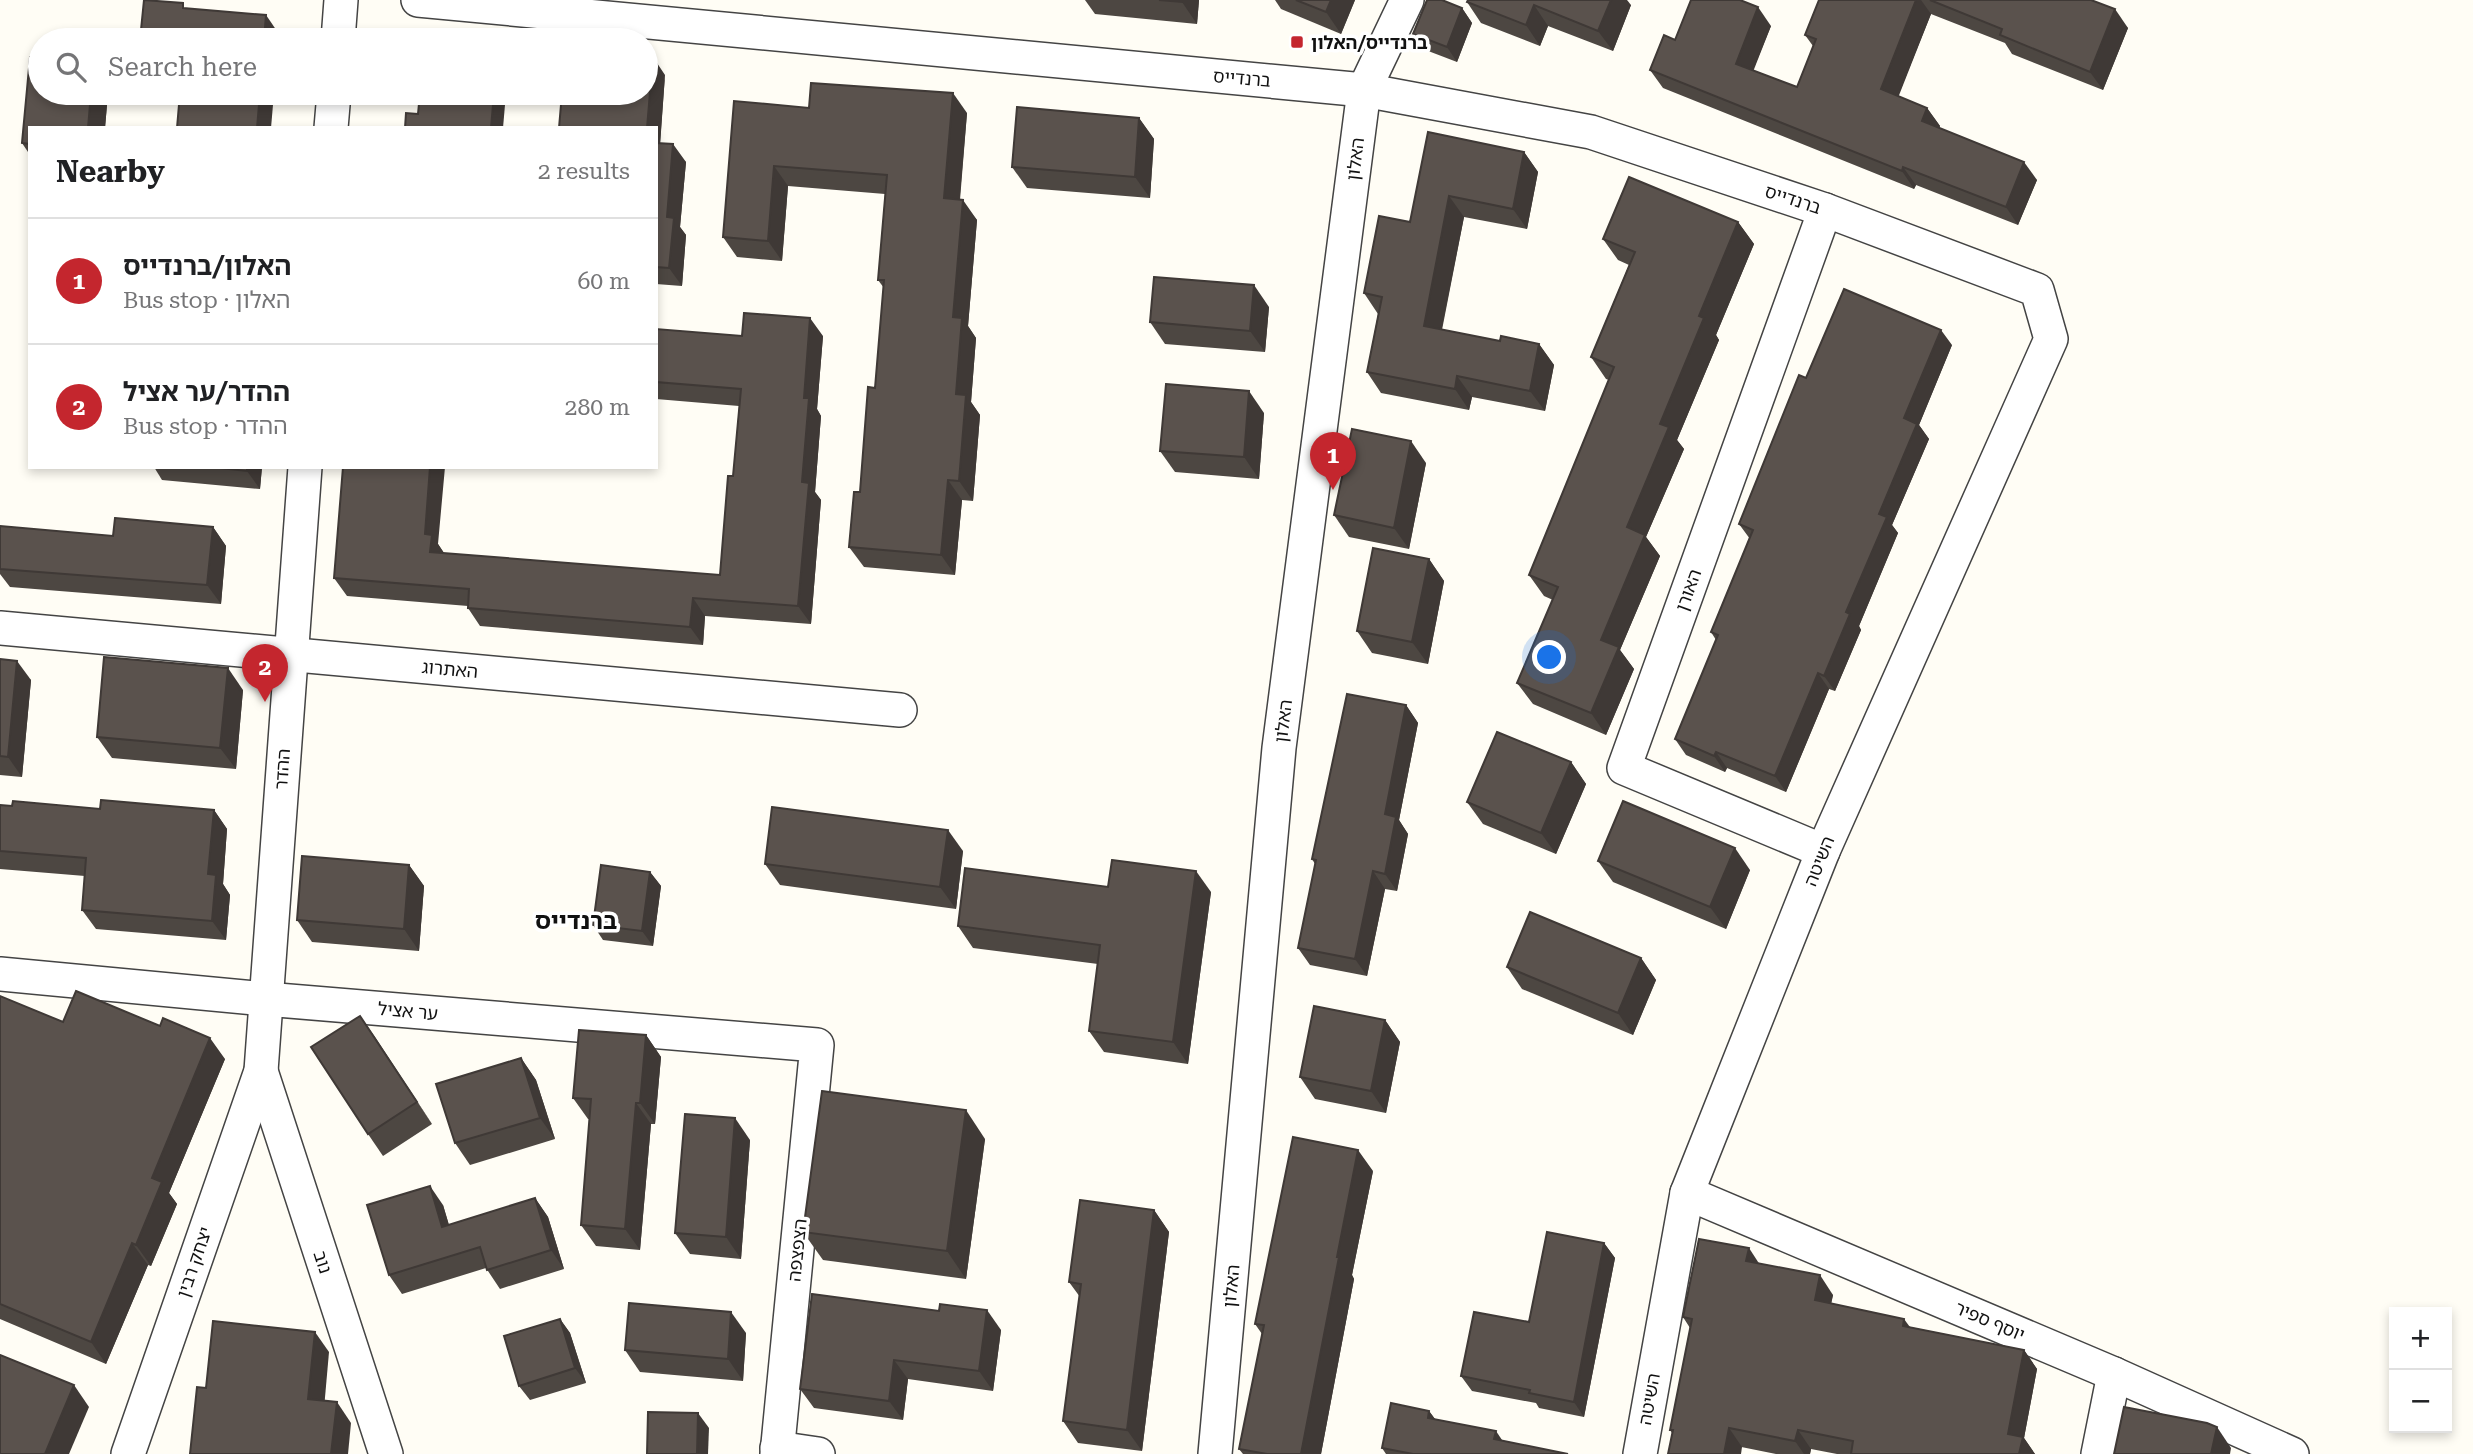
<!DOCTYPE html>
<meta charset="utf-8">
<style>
:root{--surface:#fff;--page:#f6f6f6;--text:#202124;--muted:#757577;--line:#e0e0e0;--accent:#c4262e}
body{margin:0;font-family:"Roboto Serif","Noto Sans Hebrew",serif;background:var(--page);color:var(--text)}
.controls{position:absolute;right:21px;bottom:21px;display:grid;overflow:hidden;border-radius:0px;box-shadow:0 4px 10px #0003}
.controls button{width:63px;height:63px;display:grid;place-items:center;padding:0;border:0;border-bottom:2px solid var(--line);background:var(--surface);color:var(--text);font:35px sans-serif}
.you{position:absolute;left:1550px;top:658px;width:24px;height:24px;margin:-18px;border:5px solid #fff;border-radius:50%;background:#1a73e8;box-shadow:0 0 0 10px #1a73e833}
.badge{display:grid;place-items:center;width:46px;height:46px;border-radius:50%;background:var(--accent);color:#fff;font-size:23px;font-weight:700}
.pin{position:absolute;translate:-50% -58px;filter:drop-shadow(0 2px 4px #0008)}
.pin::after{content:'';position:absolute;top:37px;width:24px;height:21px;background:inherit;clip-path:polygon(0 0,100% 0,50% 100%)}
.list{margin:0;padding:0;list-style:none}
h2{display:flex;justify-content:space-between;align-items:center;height:91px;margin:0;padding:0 28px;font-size:30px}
h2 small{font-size:23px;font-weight:400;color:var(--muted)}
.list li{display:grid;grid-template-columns:46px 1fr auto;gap:21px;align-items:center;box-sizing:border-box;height:126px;padding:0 28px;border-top:2px solid var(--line)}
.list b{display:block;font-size:26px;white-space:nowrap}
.list p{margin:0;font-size:23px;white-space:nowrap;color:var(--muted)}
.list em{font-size:23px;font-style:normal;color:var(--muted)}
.icon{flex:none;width:38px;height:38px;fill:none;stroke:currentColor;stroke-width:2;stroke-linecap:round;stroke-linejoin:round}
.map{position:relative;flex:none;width:2473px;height:1454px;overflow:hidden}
.search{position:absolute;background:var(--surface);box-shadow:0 4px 10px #0003;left:28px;top:28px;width:630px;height:77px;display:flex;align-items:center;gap:18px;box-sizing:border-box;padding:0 24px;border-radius:38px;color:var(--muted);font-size:26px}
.panel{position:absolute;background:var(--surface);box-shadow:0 4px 10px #0003;left:28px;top:126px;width:630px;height:343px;border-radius:0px}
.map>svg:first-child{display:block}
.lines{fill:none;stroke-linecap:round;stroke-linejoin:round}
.street-casing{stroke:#444;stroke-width:36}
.street{stroke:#fff;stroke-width:33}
.wall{fill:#4d4742}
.shaded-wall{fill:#3f3936}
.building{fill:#5a524d;stroke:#3f3936;stroke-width:2}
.poi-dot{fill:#c4262e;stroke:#fff;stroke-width:2.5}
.labels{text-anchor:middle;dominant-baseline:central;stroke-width:7;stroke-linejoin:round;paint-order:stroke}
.poi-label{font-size:18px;font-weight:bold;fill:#111;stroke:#fff;text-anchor:start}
.street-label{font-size:18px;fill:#111;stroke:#fff}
.district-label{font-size:24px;font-weight:bold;fill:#111;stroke:#fff}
</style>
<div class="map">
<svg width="2473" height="1454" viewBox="0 0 2473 1454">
<rect width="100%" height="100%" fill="#fffdf5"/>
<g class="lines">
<defs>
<g id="street">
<polyline points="418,0 1364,90 1591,132 1825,210 2037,290 2051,339 1823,851 1687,1193 1640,1454"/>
<polyline points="338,40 341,0"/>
<polyline points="331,128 334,93"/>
<polyline points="0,628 900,710"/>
<polyline points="1823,851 1624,768 1825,210"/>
<polyline points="0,974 265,999 817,1045 777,1454"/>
<polyline points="261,1071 386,1454"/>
<polyline points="1687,1193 2114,1374 2292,1454"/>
<polyline points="777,1448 818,1454"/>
<polyline points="128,1454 261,1071 305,467"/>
<polyline points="1215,1454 1279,748 1364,90 1407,0"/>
<polyline points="2098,1454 2114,1374"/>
</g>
</defs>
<use href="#street" class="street-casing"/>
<use href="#street" class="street"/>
</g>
<g class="wall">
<polygon points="1085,0 1199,0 1197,24 1095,14"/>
<polygon points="1275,0 1355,0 1341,34 1281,9"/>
<polygon points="1819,0 2091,0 2128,28 2103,90 2012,54 2005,43 1931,14 1898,96 1927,108 1940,126 1939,128 2037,180 2018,225 1916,185 1914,189 1663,88 1650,70 1675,40 1771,26 1753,70 1797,87 1813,46 1805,35"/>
<polygon points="1467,2 1631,5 1613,51 1548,26 1540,46 1481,23"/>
<polygon points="1462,8 1472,23 1457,62 1423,49 1413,34"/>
<polygon points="665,75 660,143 686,162 680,227 686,235 682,286 656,284 656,128"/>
<polygon points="40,93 108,93 105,128 30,128 30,155 22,143"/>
<polygon points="809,108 967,113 960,200 977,220 968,326 976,338 971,402 980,415 973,501 962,500 955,575 864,567 849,547 860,492 875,388 884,288 878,280 885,194 788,186 782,261 737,257 723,237"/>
<polygon points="1139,118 1154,139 1150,198 1027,188 1012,167"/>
<polygon points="1428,132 1524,152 1538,172 1527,229 1464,217 1442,330 1500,341 1539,344 1554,365 1545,411 1472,397 1469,410 1381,393 1367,372 1378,314 1364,293 1410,222"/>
<polygon points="1738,222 1754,244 1716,335 1719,340 1677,440 1684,449 1646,537 1660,556 1620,650 1634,669 1606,735 1533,704 1517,683 1553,600 1544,596 1529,575 1609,380 1606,379 1591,357 1629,265 1618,260 1603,239"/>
<polygon points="1269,307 1265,352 1165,344 1150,322"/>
<polygon points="656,329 742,336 823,336 817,409 821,416 815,492 821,500 811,624 705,616 703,645 480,626 468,608 468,606 347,596 334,578 438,544 444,553 720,575 733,476 739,406 656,399"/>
<polygon points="1952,345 1919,425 1929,439 1892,525 1898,533 1859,626 1861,630 1835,691 1829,689 1786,792 1727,768 1725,772 1686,755 1675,739 1716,640 1711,632 1750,539 1739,524 1806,378"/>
<polygon points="1264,413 1259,479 1175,472 1160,451"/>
<polygon points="1426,463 1409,549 1349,537 1334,515"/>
<polygon points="154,467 262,467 260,489 162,480"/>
<polygon points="0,526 113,536 213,527 226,546 221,604 10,587 0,574"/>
<polygon points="1429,559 1444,581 1428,664 1372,653 1357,631"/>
<polygon points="0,659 31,680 22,777 0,775"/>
<polygon points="243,690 236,769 112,758 97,737"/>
<polygon points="1406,705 1418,723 1399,820 1408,834 1397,891 1385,889 1367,976 1310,965 1298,948 1315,864 1312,859"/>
<polygon points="1571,762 1586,784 1556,854 1483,824 1467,802"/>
<polygon points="0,805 100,809 214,810 227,829 223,884 230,895 226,940 96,929 82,910 85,876 0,869"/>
<polygon points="963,851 956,909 780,885 765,864"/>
<polygon points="1598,861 1750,870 1726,929 1613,882"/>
<polygon points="409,865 424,886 419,951 312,942 297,920"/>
<polygon points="650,872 661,886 653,946 603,940 593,925"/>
<polygon points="1108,887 1211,892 1188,1064 1104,1052 1089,1031 1098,964 973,948 958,926"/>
<polygon points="1641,958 1656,980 1633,1035 1522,989 1507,967"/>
<polygon points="0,996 63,1022 225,1059 169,1193 177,1204 151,1266 148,1265 106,1364 0,1319"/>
<polygon points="360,1016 432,1124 383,1156 368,1134"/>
<polygon points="1385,1020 1400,1042 1386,1113 1315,1099 1300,1077"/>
<polygon points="646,1035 661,1057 655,1124 651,1124 640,1250 596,1246 581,1225 590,1119 588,1119 573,1098"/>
<polygon points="521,1058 536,1080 555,1139 470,1165 455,1143"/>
<polygon points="985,1139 966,1279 823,1260 803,1232"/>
<polygon points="750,1140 741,1259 690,1254 675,1233"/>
<polygon points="1373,1171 1352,1275 1354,1279 1321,1454 1243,1454 1239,1449 1262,1334 1255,1324"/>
<polygon points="535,1198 548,1217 564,1269 500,1289 486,1268 402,1294 389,1275 443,1205 449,1225"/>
<polygon points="1154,1210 1169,1232 1142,1451 1078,1443 1063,1421 1080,1297 1069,1282"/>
<polygon points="1604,1243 1615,1258 1584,1417 1539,1408 1536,1403 1472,1391 1461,1376 1529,1322"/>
<polygon points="1759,1264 1833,1295 1831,1303 1910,1327 2024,1350 2037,1369 2024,1438 2035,1454 1837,1454 1811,1449 1810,1454 1776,1454 1672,1433 1670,1430 1690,1328 1683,1317"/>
<polygon points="812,1294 1001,1330 993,1391 908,1379 903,1420 814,1408 800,1389"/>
<polygon points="560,1319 570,1333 586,1383 530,1400 519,1386"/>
<polygon points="746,1333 743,1381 640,1372 625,1350"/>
<polygon points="1429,1411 1435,1419 1503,1441 1568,1454 1386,1454 1382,1448"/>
</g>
<g class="shaded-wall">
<polygon points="1182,0 1199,0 1197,24 1182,2"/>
<polygon points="1331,0 1355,0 1341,34 1326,12"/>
<polygon points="1611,0 1627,0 1631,5 1613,51 1598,31"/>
<polygon points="1916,0 1921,0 1931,14 1894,108 1881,89"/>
<polygon points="1534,5 1548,26 1540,46 1526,25"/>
<polygon points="1758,7 1771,26 1749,82 1736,64"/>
<polygon points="1462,8 1472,23 1457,62 1447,47"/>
<polygon points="2115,9 2128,28 2103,90 2090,72"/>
<polygon points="266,15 279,34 279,40 264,40"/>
<polygon points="653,57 665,75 659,160 656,157 656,128 647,128"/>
<polygon points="91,93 108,93 105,128 88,128"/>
<polygon points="260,93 274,93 271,128 257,128"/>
<polygon points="494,93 506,93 503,128 491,128"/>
<polygon points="953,93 967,113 958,218 944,198"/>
<polygon points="1927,108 1940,126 1934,139 1922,121"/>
<polygon points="1139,118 1154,139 1150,198 1135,177"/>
<polygon points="673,144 686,162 680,227 686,235 682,286 669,268 667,217"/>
<polygon points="1524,152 1538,172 1527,229 1513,209"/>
<polygon points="2024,162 2037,180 2018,225 2006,207"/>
<polygon points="774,166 788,186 782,261 768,241"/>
<polygon points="1903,167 1916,185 1914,189 1902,171"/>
<polygon points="1449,196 1464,217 1438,347 1424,326"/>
<polygon points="963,200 977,220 968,326 976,338 971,402 980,415 973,501 959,481 956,394 953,317"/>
<polygon points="1738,222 1754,244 1716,335 1719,340 1677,440 1684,449 1646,537 1660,556 1620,650 1634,669 1606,735 1591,713 1601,640 1627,527 1660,424 1699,316"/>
<polygon points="1254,285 1269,307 1265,352 1250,331"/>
<polygon points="810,318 823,336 817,409 821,416 815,492 821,500 811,624 798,606 804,398"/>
<polygon points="1941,330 1952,345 1919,425 1929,439 1892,525 1898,533 1859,626 1861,630 1835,691 1824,676 1846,612 1904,418"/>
<polygon points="1539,344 1554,365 1545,411 1530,391"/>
<polygon points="1457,376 1472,397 1469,410 1455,389"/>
<polygon points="1249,391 1264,413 1259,479 1244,457"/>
<polygon points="1411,441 1426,463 1409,549 1394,528"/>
<polygon points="247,467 262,467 260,489 247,471"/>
<polygon points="430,467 445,467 438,544 444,553 430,552 425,534"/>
<polygon points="948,480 962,500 955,575 941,555"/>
<polygon points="213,527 226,546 221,604 207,585"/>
<polygon points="1429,559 1444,581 1428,664 1412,642"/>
<polygon points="693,598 705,616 703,645 690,627"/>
<polygon points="17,661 31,680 22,777 8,757"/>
<polygon points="228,668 243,690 236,769 220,748"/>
<polygon points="1818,673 1829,689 1786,792 1775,776"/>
<polygon points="1406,705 1418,723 1399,820 1408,834 1397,891 1385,874 1385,814"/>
<polygon points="1716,752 1727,768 1725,772 1714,756"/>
<polygon points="1571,762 1586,784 1556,854 1541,833"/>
<polygon points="214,810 227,829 223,884 230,895 226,940 212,921 208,874"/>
<polygon points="948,830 963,851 956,909 940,887"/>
<polygon points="1735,848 1750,870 1726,929 1710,907"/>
<polygon points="409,865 424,886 419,951 404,929"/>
<polygon points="1196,871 1211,892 1188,1064 1173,1042"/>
<polygon points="1373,871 1385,889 1367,976 1355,959"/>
<polygon points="650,872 661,886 653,946 642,931"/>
<polygon points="1641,958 1656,980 1633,1035 1618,1013"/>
<polygon points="360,1016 375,1037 432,1124 417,1102"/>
<polygon points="1385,1020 1400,1042 1386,1113 1371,1091"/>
<polygon points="646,1035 661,1057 655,1124 640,1103"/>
<polygon points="210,1038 225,1059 169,1193 177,1204 151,1266 136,1245 152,1178"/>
<polygon points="521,1058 536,1080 555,1139 540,1118"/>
<polygon points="636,1103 651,1124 640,1250 625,1229"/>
<polygon points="966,1110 985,1139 966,1279 947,1251"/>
<polygon points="735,1118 750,1140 741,1259 726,1237"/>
<polygon points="1358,1150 1373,1171 1352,1275 1354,1279 1321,1454 1301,1454 1337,1257"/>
<polygon points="430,1186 443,1205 455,1246 442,1227"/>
<polygon points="535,1198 548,1217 564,1269 551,1250"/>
<polygon points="1154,1210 1169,1232 1142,1451 1127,1430"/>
<polygon points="132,1243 148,1265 106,1364 91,1342"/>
<polygon points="1604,1243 1615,1258 1584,1417 1574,1402"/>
<polygon points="1749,1248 1762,1268 1746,1261"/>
<polygon points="1820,1275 1833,1295 1828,1319 1815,1300"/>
<polygon points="987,1310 1001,1330 993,1391 979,1371"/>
<polygon points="731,1312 746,1333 743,1381 728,1359"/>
<polygon points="560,1319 570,1333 586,1383 575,1368"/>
<polygon points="1904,1319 1918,1338 1903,1326"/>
<polygon points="315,1332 329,1352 323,1420 308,1399"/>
<polygon points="2024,1350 2037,1369 2024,1438 2035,1454 2019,1454 2008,1434"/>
<polygon points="894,1360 908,1379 903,1420 889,1401"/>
<polygon points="74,1385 89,1407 69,1454 45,1454"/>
<polygon points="337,1402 351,1423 348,1454 331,1454"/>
<polygon points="1429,1411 1440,1426 1428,1418"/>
<polygon points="698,1413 709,1428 708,1454 697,1454"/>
<polygon points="2217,1427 2231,1448 2230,1454 2211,1454"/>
<polygon points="1729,1428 1742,1447 1741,1454 1724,1454"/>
<polygon points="1798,1430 1811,1449 1810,1454 1804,1454 1795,1441"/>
<polygon points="1496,1431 1506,1446 1494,1439"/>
</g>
<g class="building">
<polygon points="144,0 183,3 183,8 266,15 264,40 140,40"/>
<polygon points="1159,0 1182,0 1182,2"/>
<polygon points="1296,0 1331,0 1326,12"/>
<polygon points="1427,0 1442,0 1462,8 1447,47 1413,34"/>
<polygon points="1468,0 1611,0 1598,31 1534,5 1526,25 1467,2"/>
<polygon points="1691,0 1740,0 1758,7 1736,64 1797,87 1816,39 1805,35 1819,0 1916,0 1881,89 1927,108 1922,121 2024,162 2006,207 1903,167 1902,171 1650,70 1664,35 1675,40"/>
<polygon points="1930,0 2091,0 2115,9 2090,72 2000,35 2002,29"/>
<polygon points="30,57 40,58 40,93 91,93 88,128 30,128 30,144 22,143"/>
<polygon points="646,57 653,57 647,128 559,128 562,93 646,93"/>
<polygon points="811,83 953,93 944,198 963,200 953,317 962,318 956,394 966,395 959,481 948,480 941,555 849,547 854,492 860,492 868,387 875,388 884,280 878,280 887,175 774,166 768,241 723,237 734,101 809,108"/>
<polygon points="180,93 260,93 257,128 177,128"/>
<polygon points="420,93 494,93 491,128 405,128 406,113 418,114"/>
<polygon points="1017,107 1139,118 1135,177 1012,167"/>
<polygon points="1428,132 1524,152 1513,209 1449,196 1424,326 1500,341 1501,336 1539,344 1530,391 1457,376 1455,389 1367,372 1382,297 1364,293 1379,216 1410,222"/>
<polygon points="656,143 673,144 667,217 674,218 669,268 656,267"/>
<polygon points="1629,177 1738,222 1699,316 1704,318 1660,424 1669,427 1627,527 1645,535 1601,640 1619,647 1591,713 1517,683 1558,587 1529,575 1614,367 1591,357 1635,252 1603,239"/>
<polygon points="1154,277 1254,285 1250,331 1150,322"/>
<polygon points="1844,289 1941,330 1904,418 1917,424 1879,514 1887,517 1846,612 1850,614 1824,676 1818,673 1775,776 1716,752 1714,756 1675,739 1718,635 1711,632 1753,530 1739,524 1799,375 1806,378"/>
<polygon points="744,313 810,318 804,398 809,398 802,482 809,483 798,606 693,598 690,627 468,608 469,589 334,578 343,467 430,467 425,534 432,535 430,552 720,575 728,476 733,476 741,389 656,382 656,329 742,336"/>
<polygon points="1166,384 1249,391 1244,457 1160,451"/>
<polygon points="1352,429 1411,441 1394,528 1334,515"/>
<polygon points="210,467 247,467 247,471"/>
<polygon points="115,518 213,527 207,585 0,569 0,526 113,536"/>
<polygon points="1373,548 1429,559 1412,642 1357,631"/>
<polygon points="104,657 228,668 220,748 97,737"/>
<polygon points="0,659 17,661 8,757 0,756"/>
<polygon points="1347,694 1406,705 1385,814 1396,817 1385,874 1373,871 1355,959 1298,948 1316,860 1312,859"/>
<polygon points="1497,732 1571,762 1541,833 1467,802"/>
<polygon points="101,800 214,810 208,874 216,875 212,921 82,910 86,858 0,851 0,805 12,806 13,801 100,809"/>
<polygon points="1623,801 1735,848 1710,907 1598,861"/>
<polygon points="772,807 948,830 940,887 765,864"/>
<polygon points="302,856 409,865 404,929 297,920"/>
<polygon points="1112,860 1196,871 1173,1042 1089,1031 1100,945 958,926 965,868 1108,887"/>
<polygon points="601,865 650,872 642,931 593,925"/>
<polygon points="1530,912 1641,958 1618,1013 1507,967"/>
<polygon points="76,991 160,1026 163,1018 210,1038 152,1178 162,1182 136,1245 132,1243 91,1342 0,1304 0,996 63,1022"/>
<polygon points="1314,1006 1385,1020 1371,1091 1300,1077"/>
<polygon points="360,1016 417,1102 368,1134 311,1047"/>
<polygon points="579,1030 646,1035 640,1103 636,1103 625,1229 581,1225 591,1099 573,1098"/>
<polygon points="521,1058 540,1118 455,1143 436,1084"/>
<polygon points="822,1091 966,1110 947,1251 803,1232"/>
<polygon points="685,1114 735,1118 726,1237 675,1233"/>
<polygon points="1293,1137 1358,1150 1337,1257 1339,1257 1301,1454 1267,1454 1239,1449 1264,1325 1255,1324"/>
<polygon points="430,1186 442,1227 535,1198 551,1250 487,1270 480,1247 389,1275 367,1205"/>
<polygon points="1080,1200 1154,1210 1127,1430 1063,1421 1081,1284 1069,1282"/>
<polygon points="1547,1232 1604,1243 1574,1402 1529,1393 1530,1390 1461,1376 1474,1312 1529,1322"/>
<polygon points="1699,1239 1749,1248 1746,1261 1820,1275 1815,1300 1904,1319 1903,1326 2024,1350 2008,1434 2023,1437 2019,1454 1851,1454 1853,1441 1798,1430 1795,1441 1729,1428 1724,1454 1668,1454 1673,1430 1670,1430 1692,1319 1683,1317"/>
<polygon points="812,1294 939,1311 940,1304 987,1310 979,1371 894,1360 889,1401 800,1389"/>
<polygon points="629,1303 731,1312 728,1359 625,1350"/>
<polygon points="560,1319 575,1368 519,1386 504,1336"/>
<polygon points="213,1321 315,1332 308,1399 337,1402 331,1454 190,1454 197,1387 206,1388"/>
<polygon points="0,1355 74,1385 45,1454 0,1454"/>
<polygon points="1391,1403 1429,1411 1428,1418 1496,1431 1494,1439 1568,1454 1413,1454 1382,1448"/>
<polygon points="2124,1407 2207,1423 2217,1427 2211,1454 2114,1454"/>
<polygon points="648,1412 698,1413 697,1454 647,1454"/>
</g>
<rect class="poi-dot" x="1290" y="35" width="14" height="14" rx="3.5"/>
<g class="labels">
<g class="poi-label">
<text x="1311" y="42">ברנדייס/האלון</text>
</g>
<g class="street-label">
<text transform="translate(1242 78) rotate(5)">ברנדייס</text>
<text transform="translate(1355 159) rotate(-83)">האלון</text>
<text transform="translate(1793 199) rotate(18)">ברנדייס</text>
<text transform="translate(1688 590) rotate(-70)">האורן</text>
<text transform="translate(450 669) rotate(5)">האתרוג</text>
<text transform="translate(1283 721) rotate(-83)">האלון</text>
<text transform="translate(282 769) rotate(-86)">ההדר</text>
<text transform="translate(1819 861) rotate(-68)">השיטה</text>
<text transform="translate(408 1011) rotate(5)">ער אציל</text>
<text transform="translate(797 1250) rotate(-84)">הצפצפה</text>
<text transform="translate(194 1262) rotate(-71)">יצחק רבין</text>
<text transform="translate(323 1262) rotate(72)">נוב</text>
<text transform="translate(1231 1286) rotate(-85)">האלון</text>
<text transform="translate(1990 1321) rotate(23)">יוסף ספיר</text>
<text transform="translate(1649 1399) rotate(-80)">השיטה</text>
</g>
<g class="district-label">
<text x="576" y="921">ברנדייס</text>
</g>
</g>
</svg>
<div class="controls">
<button>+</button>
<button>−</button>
</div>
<div class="you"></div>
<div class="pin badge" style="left:1333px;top:490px">1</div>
<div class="pin badge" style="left:265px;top:702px">2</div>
<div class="search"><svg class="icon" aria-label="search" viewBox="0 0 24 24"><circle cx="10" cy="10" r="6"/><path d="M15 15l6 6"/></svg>Search here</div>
<section class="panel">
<h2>Nearby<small>2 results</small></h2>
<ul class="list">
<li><span class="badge">1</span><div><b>האלון/ברנדייס</b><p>Bus stop · האלון</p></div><em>60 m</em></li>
<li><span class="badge">2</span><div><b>ההדר/ער אציל</b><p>Bus stop · ההדר</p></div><em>280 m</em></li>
</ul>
</section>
</div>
